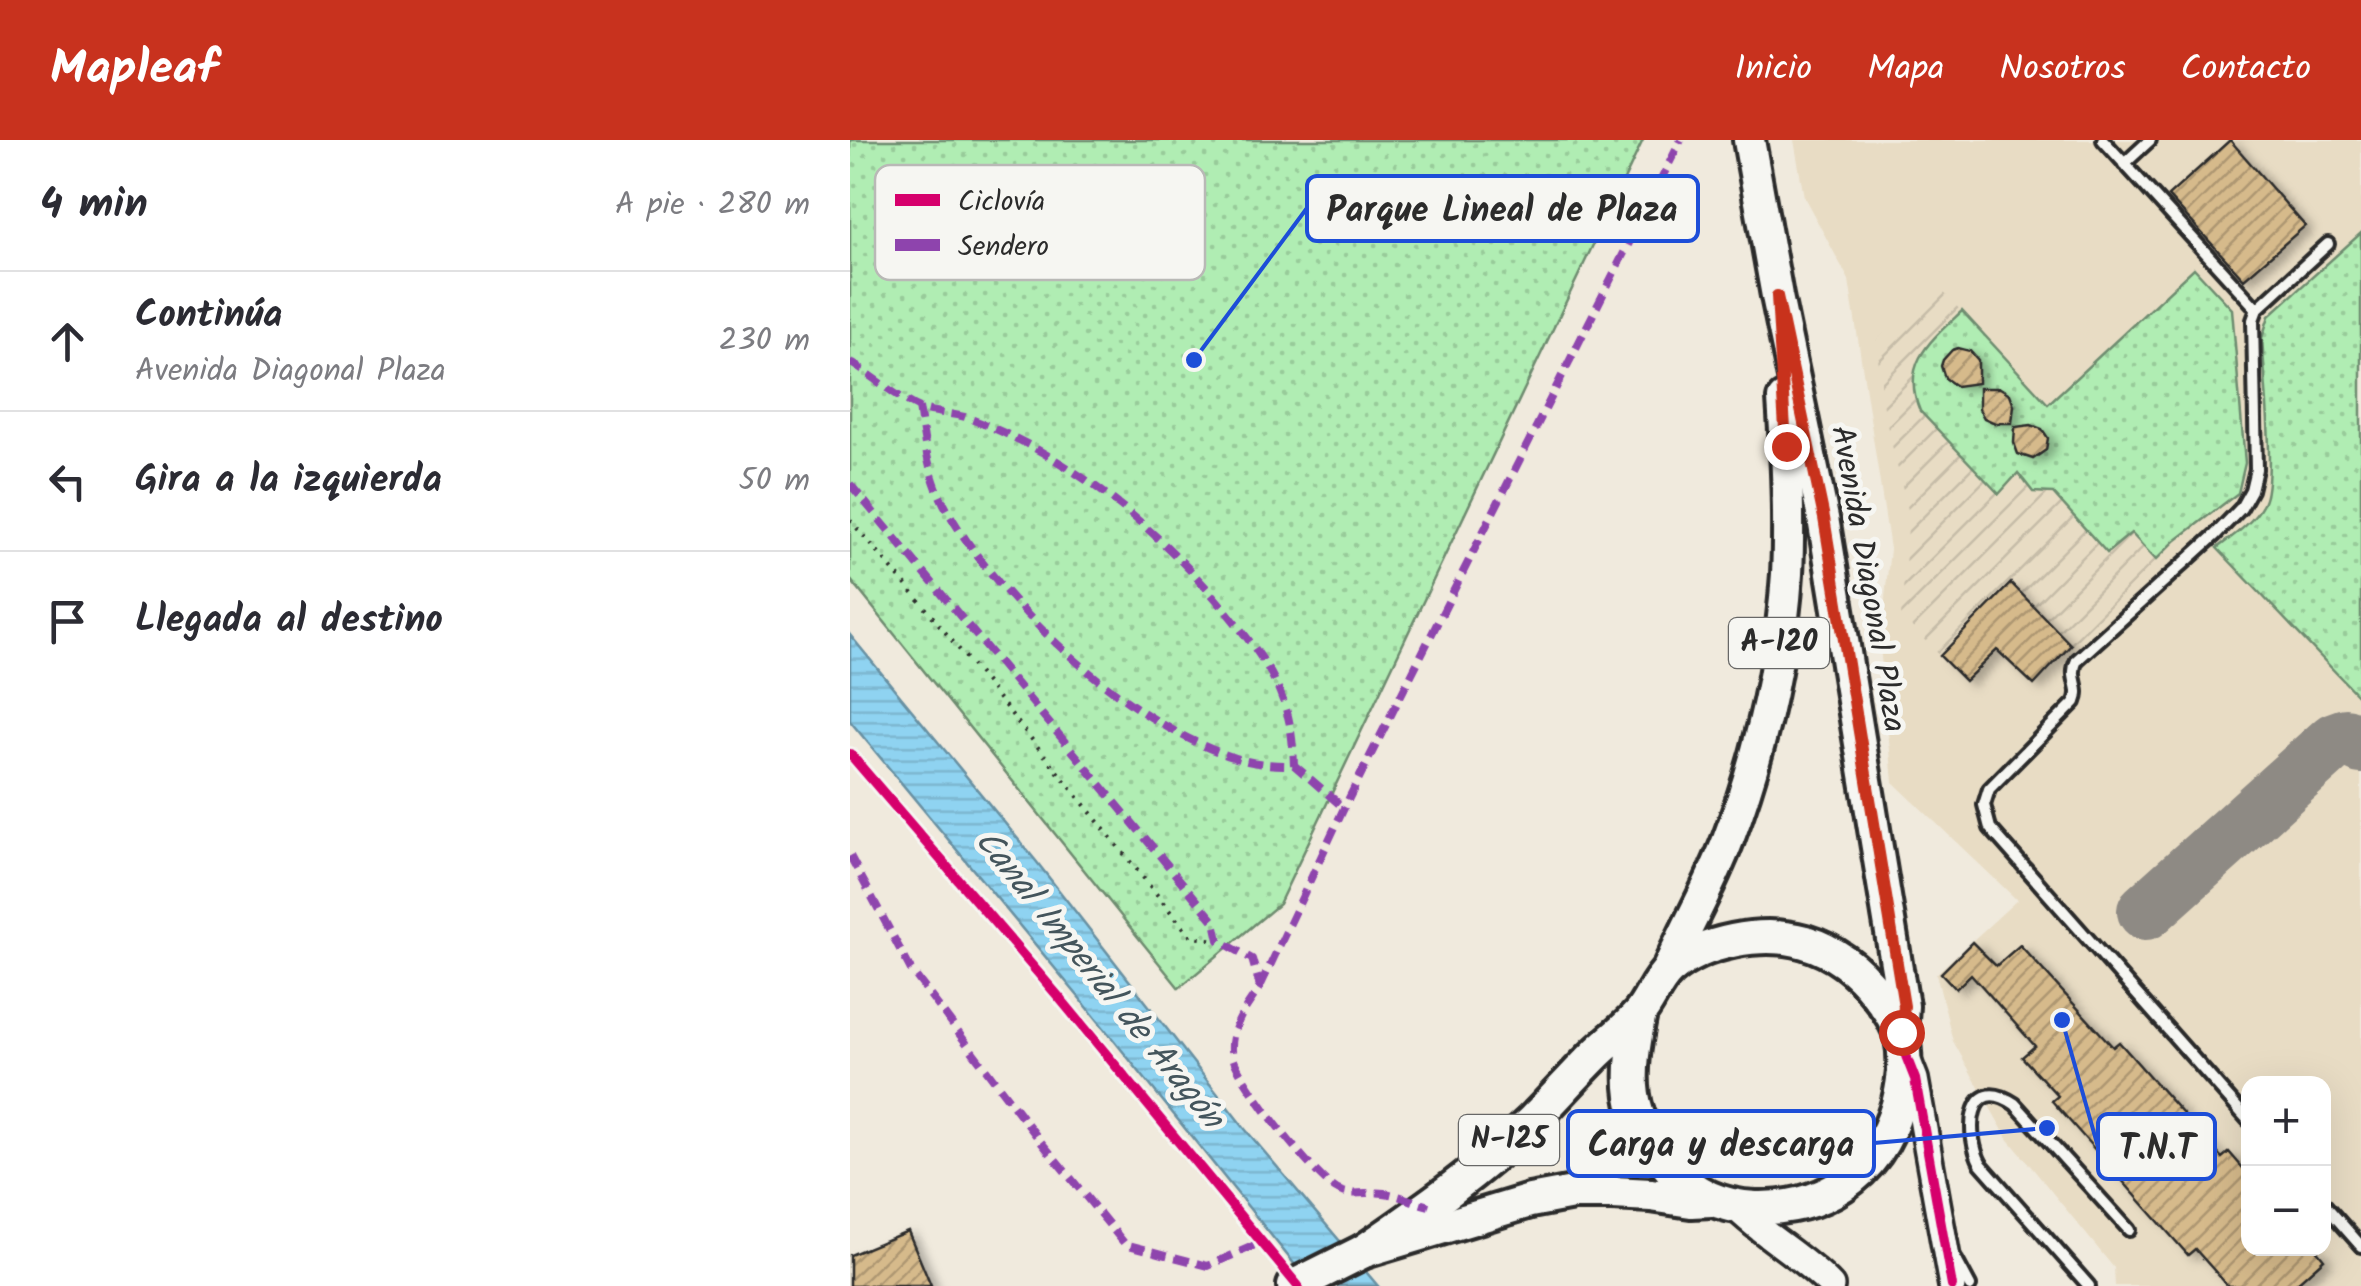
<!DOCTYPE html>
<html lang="es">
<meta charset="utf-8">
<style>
:root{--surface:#fff;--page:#f7f7f7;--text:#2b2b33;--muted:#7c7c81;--line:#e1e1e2;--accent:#c8321e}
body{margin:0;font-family:Kalam,sans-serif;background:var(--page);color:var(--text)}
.controls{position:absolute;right:30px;bottom:30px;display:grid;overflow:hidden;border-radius:20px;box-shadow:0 10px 40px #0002}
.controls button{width:90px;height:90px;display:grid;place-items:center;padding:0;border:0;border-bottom:2px solid var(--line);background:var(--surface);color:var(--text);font:50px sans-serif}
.stop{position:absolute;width:30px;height:30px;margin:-22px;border:8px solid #c8321e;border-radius:50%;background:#fff}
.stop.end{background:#c8321e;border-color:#fff;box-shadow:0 2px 10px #0008}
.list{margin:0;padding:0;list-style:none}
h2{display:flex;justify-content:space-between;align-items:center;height:130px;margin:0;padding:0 40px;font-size:42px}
h2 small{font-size:32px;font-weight:400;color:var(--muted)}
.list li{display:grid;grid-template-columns:65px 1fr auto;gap:30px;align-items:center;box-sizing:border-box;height:140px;padding:0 40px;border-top:2px solid var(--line)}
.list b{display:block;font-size:38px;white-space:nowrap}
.list p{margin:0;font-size:32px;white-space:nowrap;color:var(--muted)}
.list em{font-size:32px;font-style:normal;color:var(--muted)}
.icon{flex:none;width:55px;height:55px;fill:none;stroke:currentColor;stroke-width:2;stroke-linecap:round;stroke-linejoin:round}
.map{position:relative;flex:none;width:1511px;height:1146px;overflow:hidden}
header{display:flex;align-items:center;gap:60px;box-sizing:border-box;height:140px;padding:0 50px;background:var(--accent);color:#fff}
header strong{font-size:48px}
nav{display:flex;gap:55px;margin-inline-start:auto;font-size:35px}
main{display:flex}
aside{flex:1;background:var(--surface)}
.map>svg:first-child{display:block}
.built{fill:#e8dcc4;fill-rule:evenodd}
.industrial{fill:url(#industrial-furrows)}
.grass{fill:url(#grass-dots);stroke:#6e8c6f;stroke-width:2.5}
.water{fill:url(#water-rules);stroke:#6790a2;stroke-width:2.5}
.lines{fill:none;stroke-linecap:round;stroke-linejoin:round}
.taxiway{stroke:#8e8a84;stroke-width:58}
.building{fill:url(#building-hatch);stroke:#2b2b2b;stroke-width:2.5;filter:url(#shadow)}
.service-casing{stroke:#2b2b2b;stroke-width:18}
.tertiary-casing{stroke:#2b2b2b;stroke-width:32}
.primary-casing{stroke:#2b2b2b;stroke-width:38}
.trunk-casing{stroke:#2b2b2b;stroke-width:40}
.path{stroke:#2b2b2b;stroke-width:4;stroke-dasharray:2.5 8;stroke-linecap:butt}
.service{stroke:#f6f6f2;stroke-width:10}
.tertiary{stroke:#f6f6f2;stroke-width:25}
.primary{stroke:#f6f6f2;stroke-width:30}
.trunk{stroke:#f6f6f2;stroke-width:32}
.quiet{stroke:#8e44ad;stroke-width:8;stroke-dasharray:15 8;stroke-linecap:butt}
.cycleway-casing{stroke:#f6f6f2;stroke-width:16}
.cycleway{stroke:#d6006c;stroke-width:10}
.route{stroke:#c8321e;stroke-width:12}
.labels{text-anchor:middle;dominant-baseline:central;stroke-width:10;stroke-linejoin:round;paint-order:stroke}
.shield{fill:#f6f6f2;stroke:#686867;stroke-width:2.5}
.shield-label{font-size:30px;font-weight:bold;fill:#2b2b2b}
.street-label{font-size:32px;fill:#2b2b2b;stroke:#f6f6f2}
.water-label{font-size:35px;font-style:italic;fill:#44555c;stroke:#f6f6f2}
.key{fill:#f6f6f2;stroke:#b9b9b6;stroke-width:2.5}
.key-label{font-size:28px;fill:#2b2b2b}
.leader{fill:none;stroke:#1d4ed8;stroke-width:4}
.callout-dot{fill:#1d4ed8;stroke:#f6f6f2;stroke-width:4}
.callout{fill:#f6f6f2;stroke:#1d4ed8;stroke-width:4}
.callout-label{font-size:35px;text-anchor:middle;font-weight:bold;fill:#2b2b2b}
</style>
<header>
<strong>Mapleaf</strong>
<nav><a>Inicio</a><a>Mapa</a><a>Nosotros</a><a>Contacto</a></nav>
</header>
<main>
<aside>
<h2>4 min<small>A pie · 280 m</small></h2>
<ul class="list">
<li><svg class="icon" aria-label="ahead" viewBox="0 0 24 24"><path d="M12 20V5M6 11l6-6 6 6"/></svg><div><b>Continúa</b><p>Avenida Diagonal Plaza</p></div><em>230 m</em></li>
<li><svg class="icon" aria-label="left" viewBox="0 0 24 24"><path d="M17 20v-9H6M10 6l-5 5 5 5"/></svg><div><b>Gira a la izquierda</b></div><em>50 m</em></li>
<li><svg class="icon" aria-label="arrive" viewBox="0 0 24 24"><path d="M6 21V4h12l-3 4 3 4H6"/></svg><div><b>Llegada al destino</b></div></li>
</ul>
</aside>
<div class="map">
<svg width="1511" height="1146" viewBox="0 0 1511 1146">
<defs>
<pattern id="industrial-furrows" width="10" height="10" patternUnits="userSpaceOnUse" patternTransform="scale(2.5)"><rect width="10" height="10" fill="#e8dcc4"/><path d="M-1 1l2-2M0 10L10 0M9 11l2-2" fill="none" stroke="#c7bda9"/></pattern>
<pattern id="grass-dots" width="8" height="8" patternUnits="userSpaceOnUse" patternTransform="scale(2.5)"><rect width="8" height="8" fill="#b0edb3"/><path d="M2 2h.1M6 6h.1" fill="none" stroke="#98cb9a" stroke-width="1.8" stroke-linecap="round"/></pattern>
<pattern id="water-rules" width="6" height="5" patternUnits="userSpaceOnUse" patternTransform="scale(2.5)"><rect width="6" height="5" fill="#8fd3f1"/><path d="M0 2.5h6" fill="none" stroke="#7cb5cf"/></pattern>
<pattern id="building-hatch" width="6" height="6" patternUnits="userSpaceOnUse" patternTransform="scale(2.5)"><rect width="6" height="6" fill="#d6ba8b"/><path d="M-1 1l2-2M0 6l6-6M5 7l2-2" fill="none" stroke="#ae9772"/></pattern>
<filter id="shadow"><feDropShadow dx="8" dy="4.5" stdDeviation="5" flood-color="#0004"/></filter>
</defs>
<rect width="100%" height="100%" fill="#f0eadd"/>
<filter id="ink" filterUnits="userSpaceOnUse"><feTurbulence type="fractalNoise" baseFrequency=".01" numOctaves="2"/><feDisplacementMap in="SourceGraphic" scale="20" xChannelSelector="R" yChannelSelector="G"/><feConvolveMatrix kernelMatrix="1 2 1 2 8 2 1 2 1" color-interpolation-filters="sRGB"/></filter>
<g filter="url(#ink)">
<path class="built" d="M944 0H1511V1146H1265L1264 1128 1156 996 1103 901 1086 834 1167 760 1043 642 1030 506 1040 409 999 140 954 57ZM1398 944H1474V1108H1398Z"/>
<polygon class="industrial" points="1086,144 1325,401 1184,545 1147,510 1115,541 1051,476 1059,374 1035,277 1026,201"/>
<g class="grass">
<polygon points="0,0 793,0 429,764 329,848 0,439"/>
<path d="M1511 93V559L1367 408C1383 396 1403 383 1413 364 1426 341 1414 230 1412 198L1419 176Z"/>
<path d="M1344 128 1382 169 1395 323 1388 353 1325 401 1306 420 1281 393 1257 413 1203 353 1183 352 1168 333 1149 354 1070 271C1050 224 1080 201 1112 171L1198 264Z"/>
</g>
<polygon class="water" points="0,495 186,721 395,989 528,1146 462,1146 237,867 0,581"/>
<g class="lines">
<polyline class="taxiway" points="1296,771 1485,601 1496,597 1511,605"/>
</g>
<g class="building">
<polygon points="1380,0 1455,86 1394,139 1318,56"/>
<polygon points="1108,208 1120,211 1128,220 1128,243 1106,246 1095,238 1091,226 1093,220 1102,210"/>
<polygon points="1129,248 1150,248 1160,254 1164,265 1162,283 1145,283 1134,278 1129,269"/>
<polygon points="1181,285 1192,289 1198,298 1196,310 1183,319 1168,314 1164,303 1165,287"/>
<polygon points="1161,443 1221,505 1184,545 1147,510 1115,541 1090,516"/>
<polygon points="1122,802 1146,826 1170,805 1263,907 1269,902 1372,1018 1379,1012 1398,1034 1398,1108 1465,1108 1474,1119 1444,1146 1378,1146 1345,1109 1338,1115 1202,961 1208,956 1172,917 1185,906 1121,834 1106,849 1091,833"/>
<polygon points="58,1091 81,1146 0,1146 0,1115"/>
</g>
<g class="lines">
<defs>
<g id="service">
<polyline points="1253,0 1407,169"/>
<polyline points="1274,24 1300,0"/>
<path d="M1398 980 1140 688 1134 665 1139 649 1225 562C1232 546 1218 538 1227 520L1365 395 1391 368 1401 350 1406 329 1403 180 1407 169 1478 104"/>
<polyline points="1474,1064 1511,1106"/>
<polyline points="1106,1120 1120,1146"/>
<path d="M1239 1146 1131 1024C1115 996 1117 932 1165 964L1279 1090"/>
</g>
<g id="tertiary">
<polyline points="1058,921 1065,939 1102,1146"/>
<path d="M885 1067C915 1097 952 1116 981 1146"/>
</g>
<g id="primary">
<polyline points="899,0 927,156 973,378 1053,866 1051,892"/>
<path d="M817 831C836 787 861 745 878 700 910 615 931 525 937 434 940 376 937 317 933 259"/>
</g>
<g id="trunk">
<path d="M514 1111C572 1071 631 1030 682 981 703 960 723 937 745 915 759 901 776 889 789 874 800 861 806 842 819 830 852 801 913 790 955 802 985 811 1008 829 1027 854 1054 887 1059 910 1051 952 1036 1026 982 1070 906 1068 872 1067 843 1055 820 1028 774 974 777 939 790 873"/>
<polyline points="444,1146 514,1111 680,1061 723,1053 763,1053 801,1055 841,1061 861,1060"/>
</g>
</defs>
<use href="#service" class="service-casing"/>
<use href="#tertiary" class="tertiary-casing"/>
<use href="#primary" class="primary-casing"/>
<use href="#trunk" class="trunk-casing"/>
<polyline class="path" points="0,380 79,472 341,797 369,800"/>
<use href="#service" class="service"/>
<use href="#tertiary" class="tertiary"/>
<use href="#primary" class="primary"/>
<use href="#trunk" class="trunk"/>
<g class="quiet">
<path d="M0 222C19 234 51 260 70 268 84 273 100 273 115 277 133 283 153 292 171 301 254 343 326 408 384 481 403 505 422 530 432 558 441 580 443 602 444 625"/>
<path d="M69 267C74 300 78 334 94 364 145 460 278 584 383 617 403 624 423 625 444 625L494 668"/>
<path d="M0 344 365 782 369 800 402 819 410 847C397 867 377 890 383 917 389 941 465 1039 488 1050 500 1057 520 1051 534 1053 549 1055 564 1062 579 1066"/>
<polyline points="0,716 61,830 191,1002 275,1104 358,1126 412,1102"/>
<polyline points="410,847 494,668 831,0"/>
</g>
<defs>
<g id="cycleway">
<polyline points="0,614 208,856 448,1146"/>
<polyline points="1056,916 1065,939 1102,1146"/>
</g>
</defs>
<use href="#cycleway" class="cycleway-casing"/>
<use href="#cycleway" class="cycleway"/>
</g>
</g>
<g class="lines" filter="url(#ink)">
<polyline class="route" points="936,306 927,156 974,378 1054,866 1051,892"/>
</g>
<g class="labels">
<g class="shield">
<rect x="879" y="478" width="100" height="50" rx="8"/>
<rect x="609" y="975" width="100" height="50" rx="8"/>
</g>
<g class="shield-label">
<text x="929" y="503">A-120</text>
<text x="659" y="1000">N-125</text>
</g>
<g class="street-label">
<text transform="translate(1017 439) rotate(80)">Avenida Diagonal Plaza</text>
</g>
<g class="water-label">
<text transform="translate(248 840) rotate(51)">Canal Imperial de Aragón</text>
</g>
</g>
<rect x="25" y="25" width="330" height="115" rx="15" class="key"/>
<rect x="45" y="54" width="45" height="12" fill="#d6006c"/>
<rect x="45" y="99" width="45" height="12" fill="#8e44ad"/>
<g class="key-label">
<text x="108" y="70">Ciclovía</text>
<text x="108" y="115">Sendero</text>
</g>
<path class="leader" d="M344 220L457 68M1197 988L1024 1003M1212 880L1248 1007"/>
<g class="callout-dot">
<circle cx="344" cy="220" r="10"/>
<circle cx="1197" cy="988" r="10"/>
<circle cx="1212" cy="880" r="10"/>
</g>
<g class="callout">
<rect x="457" y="36" width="391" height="65" rx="10"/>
<rect x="718" y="971" width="306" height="65" rx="10"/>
<rect x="1248" y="974" width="117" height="65" rx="10"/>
</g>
<g class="callout-label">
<text x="652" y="81">Parque Lineal de Plaza</text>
<text x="871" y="1016">Carga y descarga</text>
<text x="1307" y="1019">T.N.T</text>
</g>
</svg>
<div class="controls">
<button>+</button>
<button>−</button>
</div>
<div class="stop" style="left:1051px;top:892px"></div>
<div class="stop end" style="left:936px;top:306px"></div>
</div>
</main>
